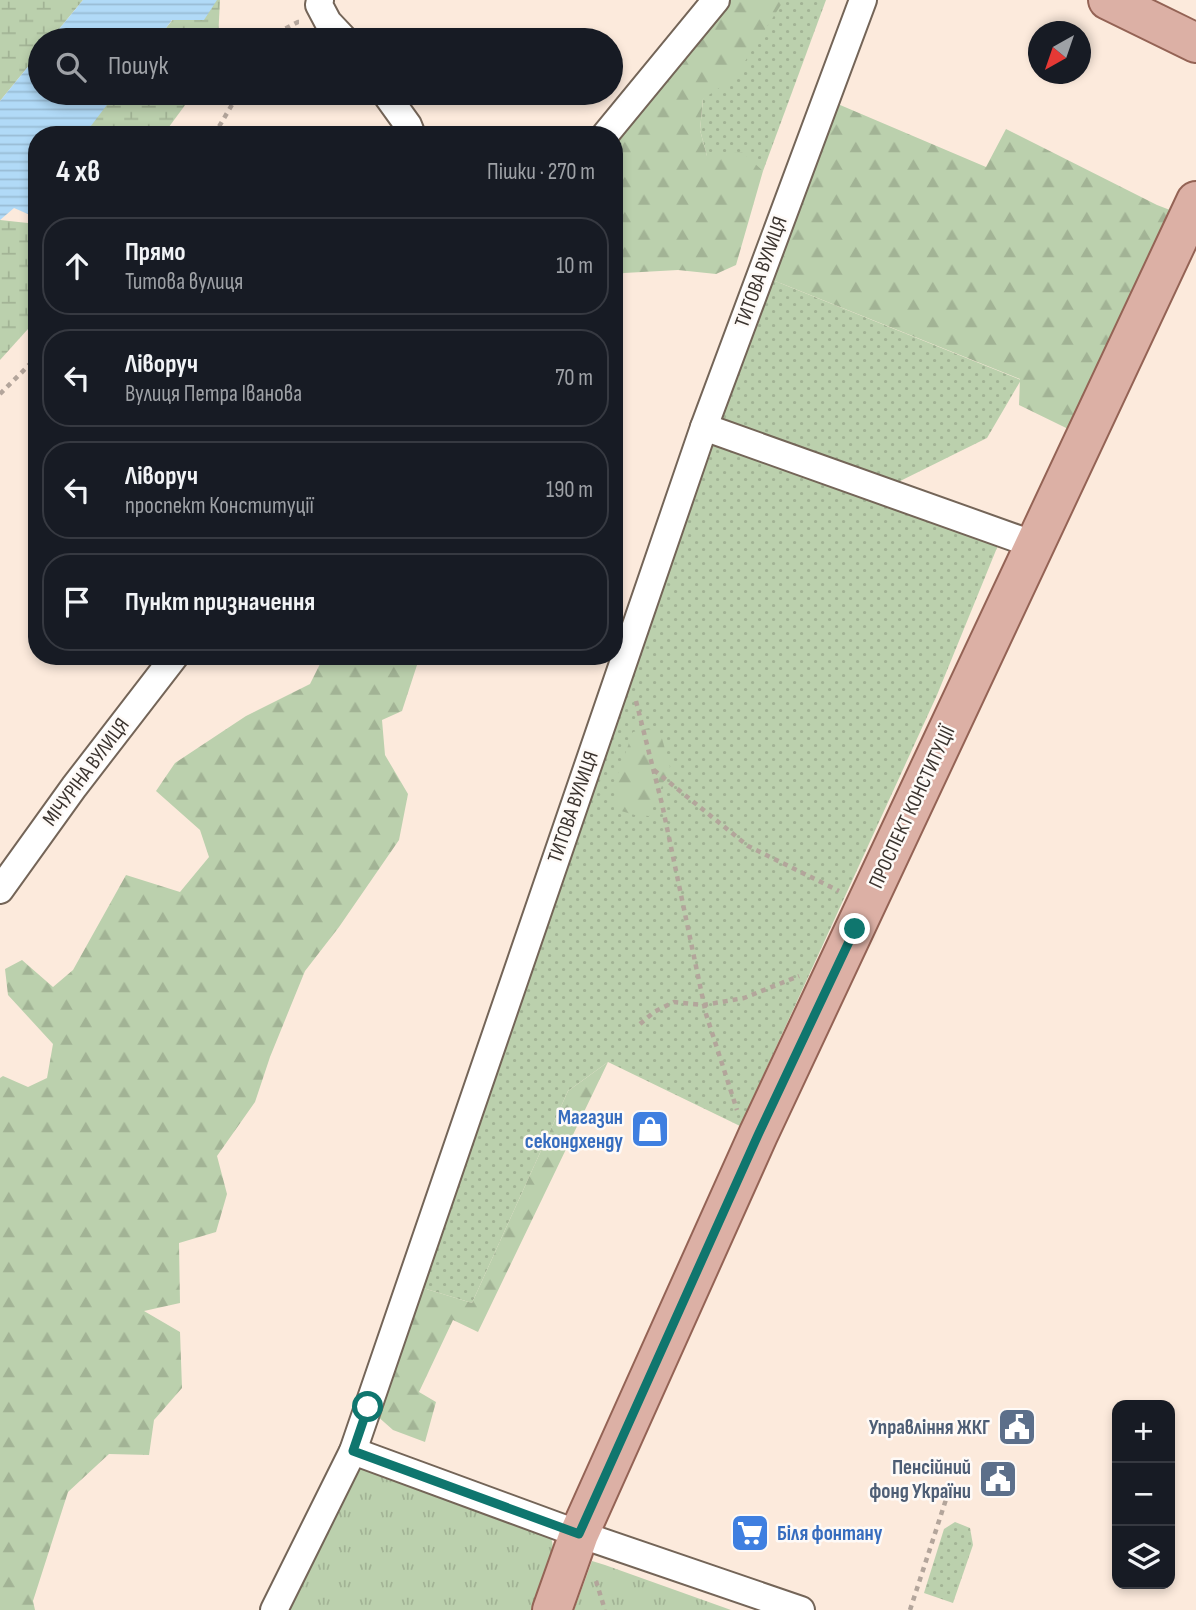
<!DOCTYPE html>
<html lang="uk">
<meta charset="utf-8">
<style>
:root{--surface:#171b24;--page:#20242c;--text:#f1f3f6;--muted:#9ea1a6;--line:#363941}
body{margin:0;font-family:"Sofia Sans Condensed",sans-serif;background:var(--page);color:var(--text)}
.controls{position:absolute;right:21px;bottom:21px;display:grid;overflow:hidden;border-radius:14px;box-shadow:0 4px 10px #0003}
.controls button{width:63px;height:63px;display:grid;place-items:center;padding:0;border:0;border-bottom:2px solid var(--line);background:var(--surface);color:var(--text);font:35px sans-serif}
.compass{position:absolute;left:1028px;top:21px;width:63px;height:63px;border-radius:50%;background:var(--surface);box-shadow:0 4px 10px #0003;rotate:220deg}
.stop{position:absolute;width:21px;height:21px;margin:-16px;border:5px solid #0f766e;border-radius:50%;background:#fff}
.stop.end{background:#0f766e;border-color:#fff;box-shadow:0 2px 7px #0008}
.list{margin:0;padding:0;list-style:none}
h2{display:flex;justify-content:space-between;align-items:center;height:91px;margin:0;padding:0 28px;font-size:30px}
h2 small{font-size:23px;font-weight:400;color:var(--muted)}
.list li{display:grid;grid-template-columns:46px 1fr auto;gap:21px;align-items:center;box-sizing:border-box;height:98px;margin:0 14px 14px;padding:0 14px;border:2px solid var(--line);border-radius:28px}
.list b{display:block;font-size:26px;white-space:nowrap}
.list p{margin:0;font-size:23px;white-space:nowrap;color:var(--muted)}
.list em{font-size:23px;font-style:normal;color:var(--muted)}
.icon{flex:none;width:38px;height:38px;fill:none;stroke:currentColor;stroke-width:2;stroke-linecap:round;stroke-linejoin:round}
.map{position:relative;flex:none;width:1196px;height:1610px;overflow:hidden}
.search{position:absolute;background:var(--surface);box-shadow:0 4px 10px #0003;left:28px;top:28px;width:595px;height:77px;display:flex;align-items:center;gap:18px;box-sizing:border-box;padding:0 24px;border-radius:38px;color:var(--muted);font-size:26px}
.panel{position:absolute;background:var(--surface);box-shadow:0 4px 10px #0003;left:28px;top:126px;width:595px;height:539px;border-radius:28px}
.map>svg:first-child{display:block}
.grass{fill:url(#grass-dots)}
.forest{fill:url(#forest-firs)}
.wetland{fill:url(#wetland-marsh)}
.park{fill:url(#park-tufts)}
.water{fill:url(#water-rules)}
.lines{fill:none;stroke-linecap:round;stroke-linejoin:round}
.minor-casing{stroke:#746558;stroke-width:30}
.primary-casing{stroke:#946355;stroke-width:42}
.path{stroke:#b3a59b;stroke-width:4.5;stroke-dasharray:5 5;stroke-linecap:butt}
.minor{stroke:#fff;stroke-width:26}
.primary{stroke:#dcb0a5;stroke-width:38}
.route{stroke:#0f766e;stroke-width:9}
.labels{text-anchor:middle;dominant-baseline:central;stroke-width:5;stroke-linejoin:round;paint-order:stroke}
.street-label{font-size:21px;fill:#3b342f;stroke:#fefaf7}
.shop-label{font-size:21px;font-weight:bold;fill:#366cbe;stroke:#fefaf7;text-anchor:end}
.service-label{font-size:21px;font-weight:bold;fill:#4e5e75;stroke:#fefaf7;text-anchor:end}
</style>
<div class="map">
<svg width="1196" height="1610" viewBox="0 0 1196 1610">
<defs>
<pattern id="grass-dots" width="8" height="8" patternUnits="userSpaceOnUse" patternTransform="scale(1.75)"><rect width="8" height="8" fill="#bbd0ad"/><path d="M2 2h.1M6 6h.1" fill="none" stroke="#a2b395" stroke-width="1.8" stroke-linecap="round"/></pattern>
<pattern id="forest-firs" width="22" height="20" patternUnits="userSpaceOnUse" patternTransform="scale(1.75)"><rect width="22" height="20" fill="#bbd0ad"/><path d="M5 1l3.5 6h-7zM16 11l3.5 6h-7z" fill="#a2b395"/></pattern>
<pattern id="wetland-marsh" width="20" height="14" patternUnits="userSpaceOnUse" patternTransform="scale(1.75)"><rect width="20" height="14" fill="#bbd0ad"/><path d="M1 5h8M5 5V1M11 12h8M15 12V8" fill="none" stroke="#a2b395"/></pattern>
<pattern id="park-tufts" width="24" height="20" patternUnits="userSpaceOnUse" patternTransform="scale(1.75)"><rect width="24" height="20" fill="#bbd0ad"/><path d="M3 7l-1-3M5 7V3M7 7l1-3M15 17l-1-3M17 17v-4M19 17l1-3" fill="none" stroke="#a2b395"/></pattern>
<pattern id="water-rules" width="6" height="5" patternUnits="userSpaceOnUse" patternTransform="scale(1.75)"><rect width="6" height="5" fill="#b1daf7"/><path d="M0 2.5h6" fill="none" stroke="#99bcd4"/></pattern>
</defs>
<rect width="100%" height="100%" fill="#fceadc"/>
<g class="grass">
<polygon points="729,0 826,0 763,171 707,156 700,130 703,99"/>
<polygon points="760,275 1021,380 987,438 882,490 1003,533 937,695 740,1126 608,1062 568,1091 472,1303 410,1284"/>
<polygon points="955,1522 970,1528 973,1545 953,1603 924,1593 944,1529"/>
</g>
<g class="forest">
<polygon points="716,0 784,0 735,77 703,99 700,130 707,156 742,152 763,171 736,265 716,274 678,270 624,273 614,276 614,135"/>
<polygon points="826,99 986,167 1006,129 1157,205 1196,220 1099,444 1019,405 1020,379 760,275"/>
<polygon points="324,656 417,656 417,665 402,711 382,720 385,755 408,794 399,840 339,927 305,971 270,1057 255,1102 217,1156 227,1194 216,1232 179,1243 180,1303 144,1311 180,1332 182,1388 154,1420 149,1455 109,1454 68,1492 33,1601 35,1610 0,1610 0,1078 3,1076 28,1087 47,1078 53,1044 8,995 5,969 22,960 53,987 73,970 126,875 180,892 209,857 200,830 156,791 175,763 246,716 310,684"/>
<polygon points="653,727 661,735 670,767 649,816 635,815 614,809 616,779 633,732"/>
<polygon points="608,1062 478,1332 453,1320 419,1392 436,1402 425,1442 393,1430 367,1407 410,1284 472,1303 568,1091"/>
</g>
<g class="wetland">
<polygon points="0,0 83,0 50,40 40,40 40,52 0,101"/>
<polygon points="189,0 220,0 218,40 156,40"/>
<polygon points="114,93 194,93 163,135 80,135"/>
<polygon points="0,220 37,224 37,319 0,360"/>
</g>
<g class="park">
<polygon points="360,1467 551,1536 554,1553 533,1610 275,1610 338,1481"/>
<polygon points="592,1561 605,1565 731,1610 574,1610"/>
</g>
<g class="water">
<polygon points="83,0 217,0 204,20 172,20 157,40 50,40"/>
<polygon points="40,52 40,93 116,93 84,135 37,135 37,218 14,208 0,220 0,101"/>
</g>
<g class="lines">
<defs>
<g id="minor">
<polyline points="320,0 319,5 328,22 345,40"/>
<polyline points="385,93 408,125 412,135"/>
<polyline points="605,135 716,0"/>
<polyline points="704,427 1035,545"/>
<polyline points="0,890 74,787 175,656"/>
<polyline points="353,1451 579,1534 801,1610"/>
<polyline points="274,1610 353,1451 704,427 863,0"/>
</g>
<g id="primary">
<polyline points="1108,0 1196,43"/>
<polyline points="552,1610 579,1534 758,1135 1196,201"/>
</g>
</defs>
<use href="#minor" class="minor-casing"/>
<use href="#primary" class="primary-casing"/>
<g class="path">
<polyline points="270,40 273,35 298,22 301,22"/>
<polyline points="214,135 239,93"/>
<polyline points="0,394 37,357"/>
<polyline points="636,701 662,804 706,1014 737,1110"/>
<polyline points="654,770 748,846 839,891"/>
<polyline points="640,1024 654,1012 674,1002 704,1005 744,998 799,976"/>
<polyline points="596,1581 605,1610"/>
<polyline points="910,1610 953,1478"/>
</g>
<use href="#minor" class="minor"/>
<use href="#primary" class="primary"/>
</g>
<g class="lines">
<polyline class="route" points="368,1407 353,1451 579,1534 758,1135 855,929"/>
</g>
<defs>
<symbol id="shop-square" viewBox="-11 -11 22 22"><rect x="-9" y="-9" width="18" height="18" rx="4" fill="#3f7fe0" stroke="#fefaf7"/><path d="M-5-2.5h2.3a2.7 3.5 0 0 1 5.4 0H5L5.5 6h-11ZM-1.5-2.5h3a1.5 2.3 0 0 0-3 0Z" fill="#fff"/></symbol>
<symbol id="civic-square" viewBox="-11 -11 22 22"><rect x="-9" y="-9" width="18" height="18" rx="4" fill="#5c6f8a" stroke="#fefaf7"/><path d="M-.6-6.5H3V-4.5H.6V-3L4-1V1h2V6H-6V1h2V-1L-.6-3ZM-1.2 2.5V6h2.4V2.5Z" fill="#fff"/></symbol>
<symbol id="supermarket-square" viewBox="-11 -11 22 22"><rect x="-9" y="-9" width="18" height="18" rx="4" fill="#3f7fe0" stroke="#fefaf7"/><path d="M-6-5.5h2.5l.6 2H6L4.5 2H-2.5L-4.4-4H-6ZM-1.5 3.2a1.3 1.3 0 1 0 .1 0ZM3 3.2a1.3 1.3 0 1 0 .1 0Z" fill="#fff"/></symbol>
</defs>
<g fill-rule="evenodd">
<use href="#shop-square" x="628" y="1107" width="44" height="44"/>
<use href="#civic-square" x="995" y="1405" width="44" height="44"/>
<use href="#civic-square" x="976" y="1457" width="44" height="44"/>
<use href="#supermarket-square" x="728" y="1511" width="44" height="44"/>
</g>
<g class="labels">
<g class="street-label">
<text transform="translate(761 272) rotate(-70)">ТИТОВА ВУЛИЦЯ</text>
<text transform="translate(86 772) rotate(-53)">МІЧУРІНА ВУЛИЦЯ</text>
<text transform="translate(573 807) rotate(-71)">ТИТОВА ВУЛИЦЯ</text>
<text transform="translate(912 807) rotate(-65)">ПРОСПЕКТ КОНСТИТУЦІЇ</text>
</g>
<g class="shop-label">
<text x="623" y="1117">Магазин<tspan x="623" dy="24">секондхенду</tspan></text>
<text x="777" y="1533" text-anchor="start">Біля фонтану</text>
</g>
<g class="service-label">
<text x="990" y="1427">Управління ЖКГ</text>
<text x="971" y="1467">Пенсійний<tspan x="971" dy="24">фонд України</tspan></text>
</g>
</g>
</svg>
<div class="controls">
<button>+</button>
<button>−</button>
<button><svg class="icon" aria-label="layers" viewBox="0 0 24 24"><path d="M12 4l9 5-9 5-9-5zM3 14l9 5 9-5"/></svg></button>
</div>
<svg class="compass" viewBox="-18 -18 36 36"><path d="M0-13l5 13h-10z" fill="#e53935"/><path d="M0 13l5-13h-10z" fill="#9ea1a6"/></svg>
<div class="stop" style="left:368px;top:1407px"></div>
<div class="stop end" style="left:855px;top:929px"></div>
<div class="search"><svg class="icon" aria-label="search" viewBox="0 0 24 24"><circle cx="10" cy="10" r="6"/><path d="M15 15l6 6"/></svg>Пошук</div>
<section class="panel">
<h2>4 хв<small>Пішки · 270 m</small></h2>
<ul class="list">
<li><svg class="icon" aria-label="ahead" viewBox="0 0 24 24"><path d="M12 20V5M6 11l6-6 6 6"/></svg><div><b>Прямо</b><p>Титова вулиця</p></div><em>10 m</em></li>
<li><svg class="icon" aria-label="left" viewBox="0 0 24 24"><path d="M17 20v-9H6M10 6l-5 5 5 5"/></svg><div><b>Ліворуч</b><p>Вулиця Петра Іванова</p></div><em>70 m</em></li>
<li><svg class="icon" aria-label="left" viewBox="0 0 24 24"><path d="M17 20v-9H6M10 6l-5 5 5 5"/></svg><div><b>Ліворуч</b><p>проспект Конституції</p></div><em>190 m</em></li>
<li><svg class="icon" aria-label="arrive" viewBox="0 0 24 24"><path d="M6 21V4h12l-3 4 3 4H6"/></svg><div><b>Пункт призначення</b></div></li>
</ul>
</section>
</div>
